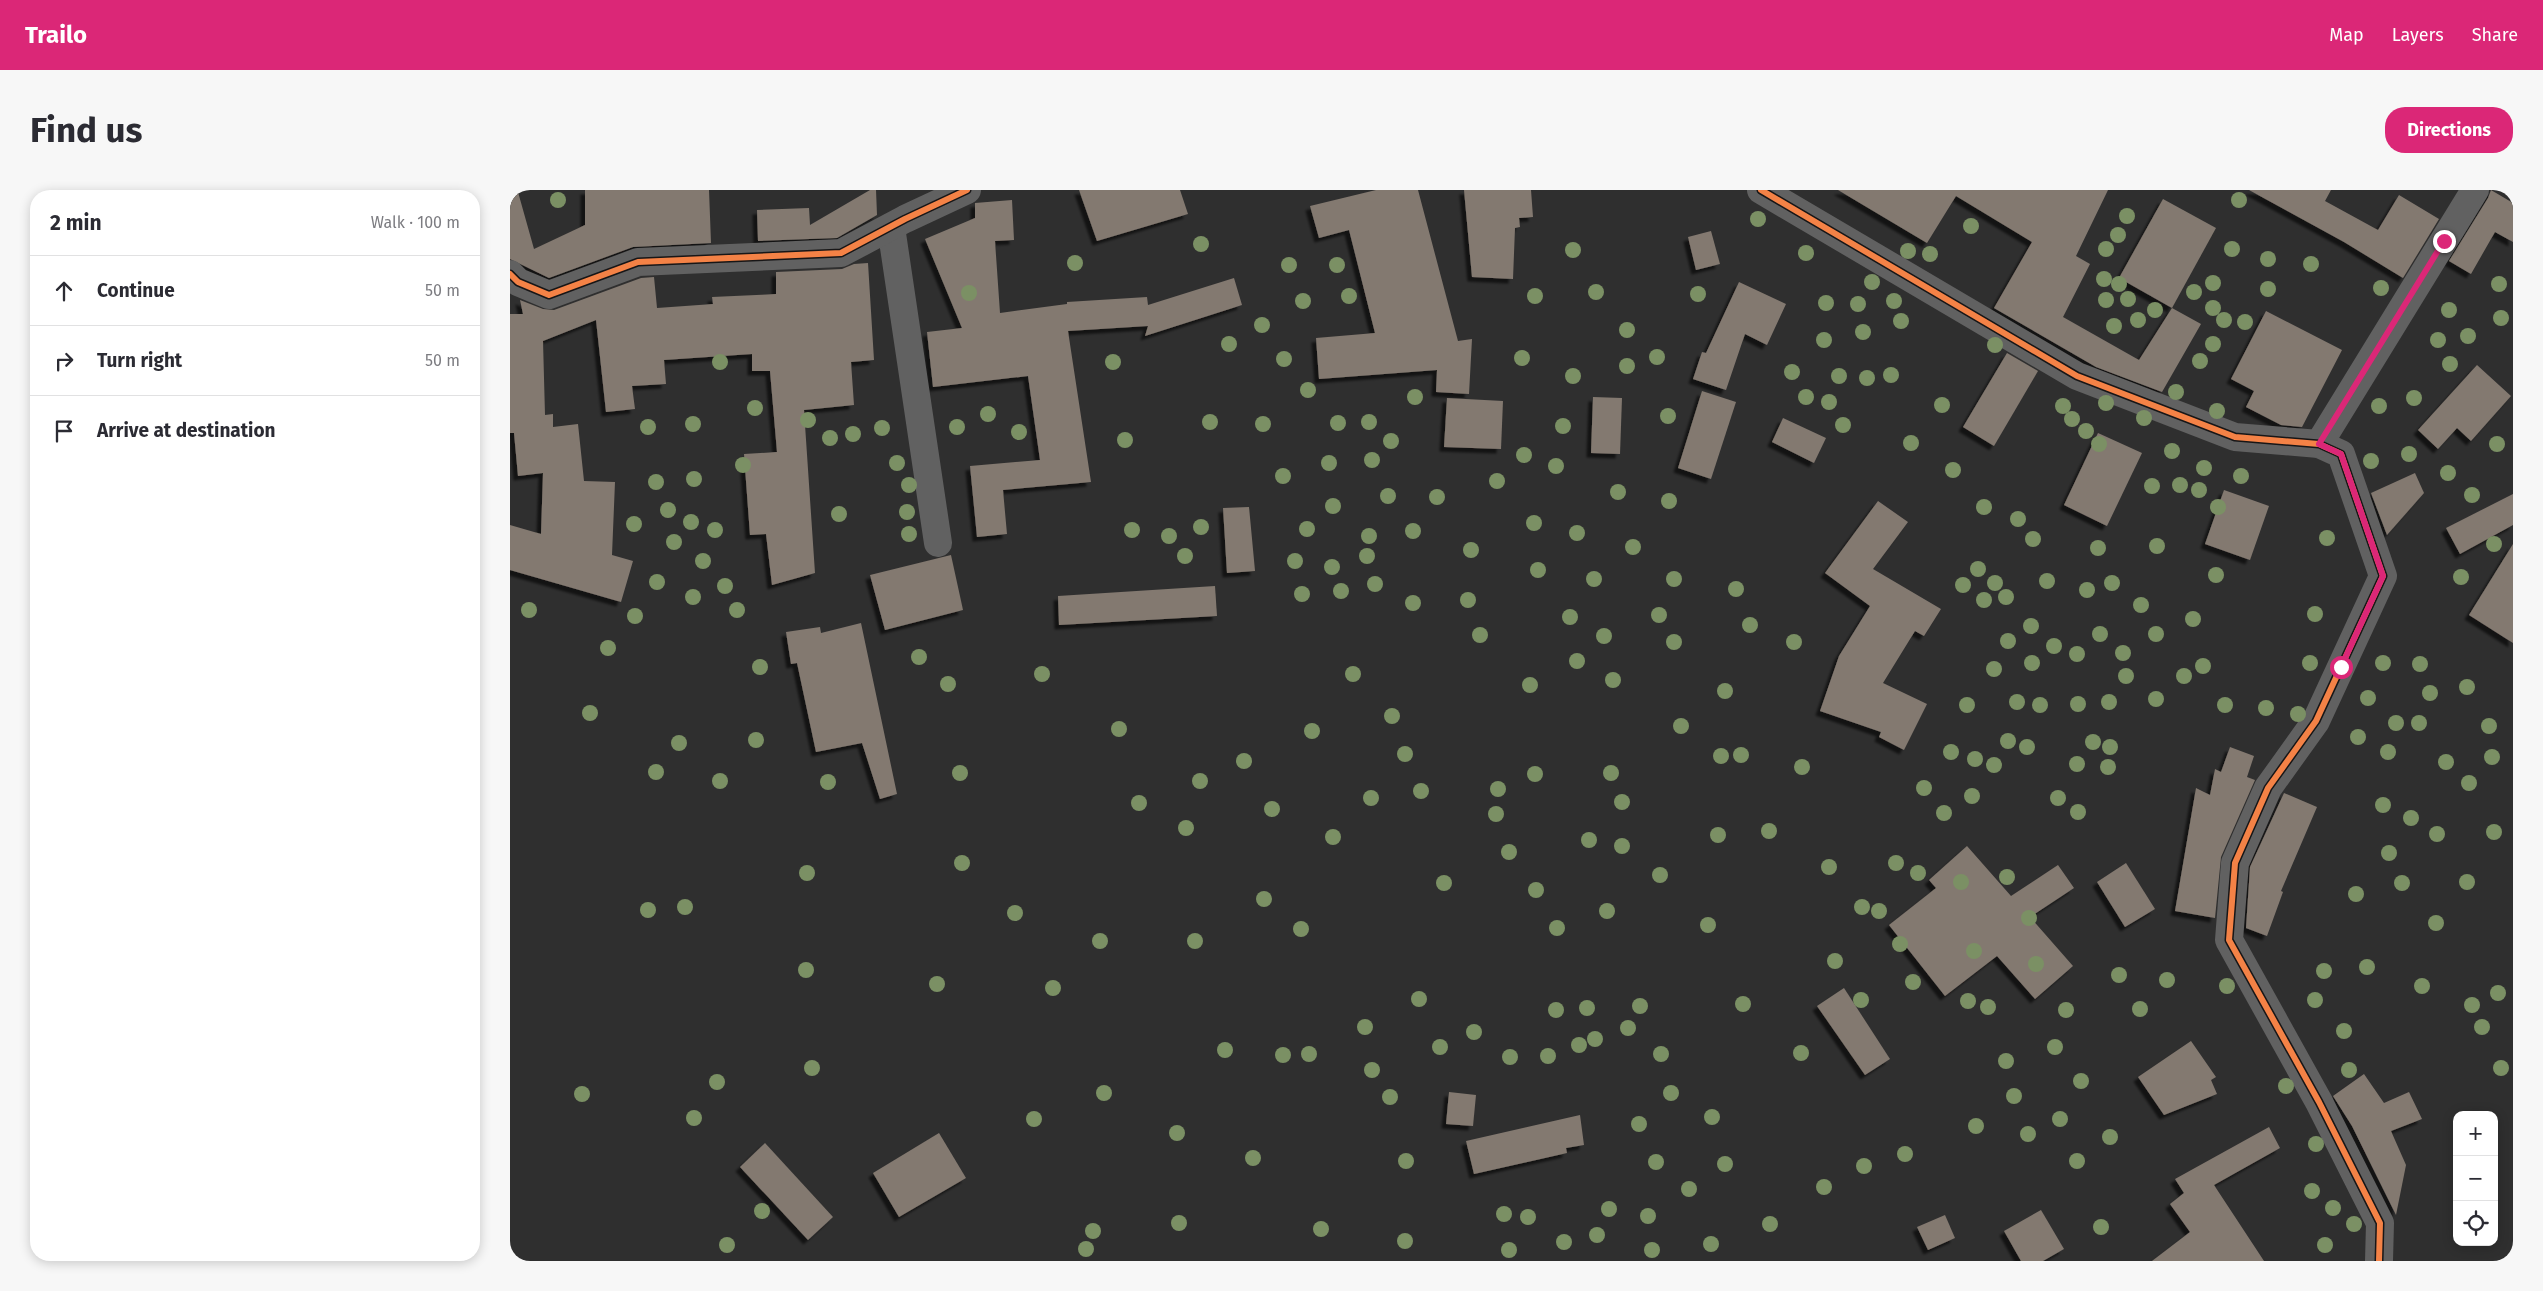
<!DOCTYPE html>
<meta charset="utf-8">
<style>
:root{--surface:#fff;--page:#f7f7f7;--text:#2b2b33;--muted:#7c7c81;--line:#e1e1e2;--accent:#db2777}
body{margin:0;font-family:"Fira Sans",sans-serif;background:var(--page);color:var(--text)}
.controls{position:absolute;right:15px;bottom:15px;display:grid;overflow:hidden;border-radius:10px;box-shadow:0 2px 12px #0003}
.controls button{width:45px;height:45px;display:grid;place-items:center;padding:0;border:0;border-bottom:1px solid var(--line);background:var(--surface);color:var(--text);font:25px sans-serif}
.stop{position:absolute;width:15px;height:15px;margin:-11px;border:4px solid #db2777;border-radius:50%;background:#fff}
.stop.end{background:#db2777;border-color:#fff;box-shadow:0 1px 5px #0008}
.list{margin:0;padding:0;list-style:none}
h2{display:flex;justify-content:space-between;align-items:center;height:65px;margin:0;padding:0 20px;font-size:21px}
h2 small{font-size:16px;font-weight:400;color:var(--muted)}
.list li{display:grid;grid-template-columns:32px 1fr auto;gap:15px;align-items:center;box-sizing:border-box;height:70px;padding:0 20px;border-top:1px solid var(--line)}
.list b{display:block;font-size:19px;white-space:nowrap}
.list em{font-size:16px;font-style:normal;color:var(--muted)}
.icon{flex:none;width:28px;height:28px;fill:none;stroke:currentColor;stroke-width:2;stroke-linecap:round;stroke-linejoin:round}
.map{position:relative;flex:none;width:2003px;height:1071px;overflow:hidden;border-radius:20px}
header{display:flex;align-items:center;gap:30px;box-sizing:border-box;height:70px;padding:0 25px;background:var(--accent);color:#fff}
header strong{font-size:24px}
nav{display:flex;gap:28px;margin-inline-start:auto;font-size:18px}
.intro{display:flex;align-items:center;justify-content:space-between;box-sizing:border-box;height:120px;padding:0 30px}
h1{margin:0;font-size:35px}
.button{padding:12px 22px;border-radius:20px;background:var(--accent);color:#fff;font-size:18px;font-weight:700}
main{display:flex;gap:30px;padding:0 30px}
aside{flex:1;background:var(--surface);border-radius:20px;box-shadow:0 2px 12px #0003}
.map>svg:first-child{display:block}
.building{fill:#837970;filter:url(#shadow)}
.lines{fill:none;stroke-linecap:round;stroke-linejoin:round}
.street{stroke:#616161;stroke-width:28}
.cycleway-casing{stroke:#171617;stroke-width:9}
.cycleway{stroke:#f48246;stroke-width:6}
.tree{fill:#7b9064}
.route{stroke:#db2777;stroke-width:6}
</style>
<header>
<strong>Trailo</strong>
<nav><a>Map</a><a>Layers</a><a>Share</a></nav>
</header>
<div class="intro"><h1>Find us</h1><a class="button">Directions</a></div>
<main>
<aside>
<h2>2 min<small>Walk · 100 m</small></h2>
<ul class="list">
<li><svg class="icon" aria-label="ahead" viewBox="0 0 24 24"><path d="M12 20V5M6 11l6-6 6 6"/></svg><div><b>Continue</b></div><em>50 m</em></li>
<li><svg class="icon" aria-label="right" viewBox="0 0 24 24"><path d="M7 20v-9h11M14 6l5 5-5 5"/></svg><div><b>Turn right</b></div><em>50 m</em></li>
<li><svg class="icon" aria-label="arrive" viewBox="0 0 24 24"><path d="M6 21V4h12l-3 4 3 4H6"/></svg><div><b>Arrive at destination</b></div></li>
</ul>
</aside>
<div class="map">
<svg width="2003" height="1071" viewBox="0 0 2003 1071">
<defs>
<filter id="shadow"><feDropShadow dx="-4.5" dy="4.5" stdDeviation="1" flood-color="#0009"/></filter>
</defs>
<rect width="100%" height="100%" fill="#2f2f2f"/>
<g class="building">
<polygon points="75,0 199,0 201,53 123,57 39,88 0,69 0,3 8,2 24,59 75,35"/>
<polygon points="360,0 366,0 367,25 327,48 248,51 247,20 299,18 300,35"/>
<polygon points="569,0 670,0 678,24 587,51"/>
<polygon points="866,0 908,0 948,151 962,149 959,204 926,202 927,180 809,189 806,148 865,143 839,40 809,48 800,16"/>
<polygon points="954,0 1021,0 1023,27 1009,28 1010,37 1005,38 1003,89 962,87"/>
<polygon points="1328,0 1598,0 1566,66 1580,74 1553,127 1629,170 1662,118 1691,134 1652,202 1586,177 1484,118 1522,52 1446,6 1417,53"/>
<polygon points="1739,0 1821,0 1815,11 1868,40 1889,5 1929,29 1893,88 1834,52"/>
<polygon points="1981,0 2003,13 2003,52 1985,42 1961,84 1939,71 1978,8"/>
<polygon points="1653,9 1706,38 1662,118 1609,88"/>
<polygon points="502,10 504,50 485,51 490,123 557,114 557,112 637,107 638,115 724,88 732,115 635,146 638,136 558,141 581,292 493,300 497,344 467,347 460,276 530,270 518,186 423,197 417,142 452,138 415,49 465,28 465,13"/>
<polygon points="1201,41 1210,74 1186,80 1178,47"/>
<polygon points="358,73 364,170 341,172 344,215 294,220 305,383 262,395 256,344 240,345 234,264 267,262 260,181 242,181 242,164 154,170 156,194 122,196 125,219 96,222 86,130 33,151 35,225 43,224 43,237 68,234 74,291 105,292 102,365 123,371 111,412 0,380 0,335 31,344 33,283 8,286 4,243 0,243 0,124 13,124 10,110 33,119 44,120 131,88 144,87 147,118 203,114 202,107 266,104 266,82 332,79 344,74"/>
<polygon points="1229,92 1276,114 1257,155 1235,144 1216,200 1183,189 1192,162 1196,163"/>
<polygon points="1756,121 1832,160 1792,237 1771,235 1736,217 1744,201 1721,189"/>
<polygon points="1497,163 1528,181 1484,256 1453,237"/>
<polygon points="1967,175 2001,206 1961,251 1947,238 1928,259 1908,240"/>
<polygon points="1192,201 1226,212 1201,289 1168,278"/>
<polygon points="1083,207 1112,208 1110,264 1081,263"/>
<polygon points="937,208 993,211 991,259 934,257"/>
<polygon points="1273,228 1316,248 1304,273 1262,252"/>
<polygon points="1588,243 1632,263 1597,336 1554,315"/>
<polygon points="1905,283 1914,303 1877,345 1861,303"/>
<polygon points="1714,300 1759,316 1740,370 1695,354"/>
<polygon points="2003,304 2003,335 1950,364 1936,338"/>
<polygon points="1368,311 1398,332 1363,379 1431,419 1414,446 1405,441 1373,493 1417,514 1394,560 1369,547 1371,542 1310,521 1329,466 1360,416 1315,383"/>
<polygon points="739,317 745,381 717,383 713,318"/>
<polygon points="2003,354 2003,453 1959,425"/>
<polygon points="441,365 453,420 375,440 360,385"/>
<polygon points="705,396 707,426 549,435 548,406"/>
<polygon points="351,433 387,604 370,609 352,553 306,562 287,473 281,474 276,442 310,437 311,443"/>
<polygon points="1720,557 1744,566 1737,587 1745,590 1711,667 1705,728 1665,721 1686,598 1700,605 1705,579 1711,582"/>
<polygon points="1774,603 1807,617 1771,701 1773,702 1757,746 1736,738 1740,677"/>
<polygon points="1457,656 1501,706 1548,675 1564,698 1520,727 1563,776 1525,809 1487,766 1435,806 1379,735 1426,698 1419,690"/>
<polygon points="1616,673 1645,719 1615,737 1587,692"/>
<polygon points="1334,798 1380,869 1355,885 1307,816"/>
<polygon points="1681,851 1706,887 1701,890 1707,904 1654,925 1628,887"/>
<polygon points="1854,884 1874,913 1899,902 1912,929 1881,941 1896,975 1886,1025 1842,936 1823,906"/>
<polygon points="939,902 966,905 963,936 936,934"/>
<polygon points="1070,925 1074,955 1056,958 1057,963 964,984 956,951"/>
<polygon points="1759,937 1770,958 1704,995 1754,1071 1642,1071 1680,1042 1660,1014 1674,1003 1665,989"/>
<polygon points="429,943 456,988 389,1027 363,983"/>
<polygon points="255,953 323,1027 298,1050 230,977"/>
<polygon points="1531,1020 1554,1059 1533,1071 1511,1071 1494,1041"/>
<polygon points="1435,1025 1445,1048 1418,1060 1407,1037"/>
</g>
<g class="lines">
<g class="street">
<polyline points="1251,0 1567,186 1725,247 1809,254 1831,264 1873,386 1806,531 1758,598 1725,673 1719,750 1809,912 1870,1033 1869,1071"/>
<polyline points="381,37 428,353"/>
<polyline points="0,84 8,92 39,105 128,72 331,63 395,29 457,0"/>
<polyline points="1809,254 1965,0"/>
</g>
<defs>
<g id="cycleway">
<polyline points="1251,0 1567,186 1725,247 1809,254 1831,264 1873,386 1806,531 1758,598 1725,673 1719,750 1809,912 1870,1033 1869,1071"/>
<polyline points="0,84 8,92 39,105 128,72 331,63 395,29 457,0"/>
</g>
</defs>
<use href="#cycleway" class="cycleway-casing"/>
<use href="#cycleway" class="cycleway"/>
</g>
<g class="tree">
<circle cx="48" cy="10" r="8"/>
<circle cx="1729" cy="10" r="8"/>
<circle cx="1617" cy="26" r="8"/>
<circle cx="1248" cy="29" r="8"/>
<circle cx="1461" cy="36" r="8"/>
<circle cx="1608" cy="45" r="8"/>
<circle cx="691" cy="54" r="8"/>
<circle cx="1596" cy="59" r="8"/>
<circle cx="1722" cy="59" r="8"/>
<circle cx="1063" cy="60" r="8"/>
<circle cx="1398" cy="61" r="8"/>
<circle cx="1296" cy="63" r="8"/>
<circle cx="1420" cy="64" r="8"/>
<circle cx="1758" cy="69" r="8"/>
<circle cx="565" cy="73" r="8"/>
<circle cx="1801" cy="74" r="8"/>
<circle cx="779" cy="75" r="8"/>
<circle cx="827" cy="75" r="8"/>
<circle cx="1594" cy="89" r="8"/>
<circle cx="1362" cy="92" r="8"/>
<circle cx="1703" cy="93" r="8"/>
<circle cx="1609" cy="94" r="8"/>
<circle cx="1989" cy="94" r="8"/>
<circle cx="1871" cy="98" r="8"/>
<circle cx="1758" cy="99" r="8"/>
<circle cx="1086" cy="102" r="8"/>
<circle cx="1684" cy="102" r="8"/>
<circle cx="459" cy="103" r="8"/>
<circle cx="1188" cy="104" r="8"/>
<circle cx="839" cy="106" r="8"/>
<circle cx="1025" cy="106" r="8"/>
<circle cx="1618" cy="109" r="8"/>
<circle cx="1596" cy="110" r="8"/>
<circle cx="793" cy="111" r="8"/>
<circle cx="1384" cy="111" r="8"/>
<circle cx="1316" cy="113" r="8"/>
<circle cx="1348" cy="114" r="8"/>
<circle cx="1703" cy="118" r="8"/>
<circle cx="1645" cy="120" r="8"/>
<circle cx="1939" cy="120" r="8"/>
<circle cx="1991" cy="128" r="8"/>
<circle cx="1628" cy="130" r="8"/>
<circle cx="1714" cy="130" r="8"/>
<circle cx="1391" cy="131" r="8"/>
<circle cx="1735" cy="132" r="8"/>
<circle cx="752" cy="135" r="8"/>
<circle cx="1604" cy="136" r="8"/>
<circle cx="1117" cy="140" r="8"/>
<circle cx="1353" cy="142" r="8"/>
<circle cx="1958" cy="146" r="8"/>
<circle cx="1314" cy="150" r="8"/>
<circle cx="1928" cy="150" r="8"/>
<circle cx="719" cy="154" r="8"/>
<circle cx="1703" cy="154" r="8"/>
<circle cx="1485" cy="155" r="8"/>
<circle cx="1147" cy="167" r="8"/>
<circle cx="1012" cy="168" r="8"/>
<circle cx="774" cy="169" r="8"/>
<circle cx="1690" cy="171" r="8"/>
<circle cx="210" cy="172" r="8"/>
<circle cx="603" cy="172" r="8"/>
<circle cx="1940" cy="174" r="8"/>
<circle cx="1117" cy="176" r="8"/>
<circle cx="1282" cy="182" r="8"/>
<circle cx="1381" cy="185" r="8"/>
<circle cx="1063" cy="186" r="8"/>
<circle cx="1329" cy="186" r="8"/>
<circle cx="1357" cy="188" r="8"/>
<circle cx="798" cy="200" r="8"/>
<circle cx="1666" cy="202" r="8"/>
<circle cx="905" cy="207" r="8"/>
<circle cx="1296" cy="207" r="8"/>
<circle cx="1904" cy="208" r="8"/>
<circle cx="1319" cy="212" r="8"/>
<circle cx="1596" cy="213" r="8"/>
<circle cx="1432" cy="215" r="8"/>
<circle cx="1553" cy="216" r="8"/>
<circle cx="1869" cy="216" r="8"/>
<circle cx="245" cy="218" r="8"/>
<circle cx="1707" cy="221" r="8"/>
<circle cx="478" cy="224" r="8"/>
<circle cx="1158" cy="226" r="8"/>
<circle cx="1634" cy="228" r="8"/>
<circle cx="1562" cy="229" r="8"/>
<circle cx="298" cy="230" r="8"/>
<circle cx="700" cy="232" r="8"/>
<circle cx="859" cy="232" r="8"/>
<circle cx="828" cy="233" r="8"/>
<circle cx="183" cy="234" r="8"/>
<circle cx="753" cy="234" r="8"/>
<circle cx="1333" cy="235" r="8"/>
<circle cx="1053" cy="236" r="8"/>
<circle cx="138" cy="237" r="8"/>
<circle cx="447" cy="237" r="8"/>
<circle cx="372" cy="238" r="8"/>
<circle cx="1576" cy="241" r="8"/>
<circle cx="509" cy="242" r="8"/>
<circle cx="343" cy="244" r="8"/>
<circle cx="320" cy="248" r="8"/>
<circle cx="615" cy="250" r="8"/>
<circle cx="881" cy="251" r="8"/>
<circle cx="1401" cy="253" r="8"/>
<circle cx="1589" cy="254" r="8"/>
<circle cx="1987" cy="254" r="8"/>
<circle cx="1662" cy="261" r="8"/>
<circle cx="1899" cy="264" r="8"/>
<circle cx="1014" cy="265" r="8"/>
<circle cx="862" cy="270" r="8"/>
<circle cx="1861" cy="271" r="8"/>
<circle cx="387" cy="273" r="8"/>
<circle cx="819" cy="273" r="8"/>
<circle cx="233" cy="275" r="8"/>
<circle cx="1046" cy="276" r="8"/>
<circle cx="1694" cy="278" r="8"/>
<circle cx="1443" cy="280" r="8"/>
<circle cx="1938" cy="283" r="8"/>
<circle cx="773" cy="286" r="8"/>
<circle cx="1731" cy="286" r="8"/>
<circle cx="184" cy="289" r="8"/>
<circle cx="987" cy="291" r="8"/>
<circle cx="146" cy="292" r="8"/>
<circle cx="399" cy="295" r="8"/>
<circle cx="1670" cy="295" r="8"/>
<circle cx="1642" cy="296" r="8"/>
<circle cx="1689" cy="300" r="8"/>
<circle cx="1108" cy="302" r="8"/>
<circle cx="1962" cy="305" r="8"/>
<circle cx="878" cy="306" r="8"/>
<circle cx="927" cy="307" r="8"/>
<circle cx="1159" cy="311" r="8"/>
<circle cx="823" cy="316" r="8"/>
<circle cx="1474" cy="317" r="8"/>
<circle cx="1708" cy="317" r="8"/>
<circle cx="158" cy="320" r="8"/>
<circle cx="397" cy="322" r="8"/>
<circle cx="329" cy="324" r="8"/>
<circle cx="1508" cy="329" r="8"/>
<circle cx="181" cy="332" r="8"/>
<circle cx="1024" cy="333" r="8"/>
<circle cx="124" cy="334" r="8"/>
<circle cx="691" cy="337" r="8"/>
<circle cx="797" cy="339" r="8"/>
<circle cx="205" cy="340" r="8"/>
<circle cx="622" cy="340" r="8"/>
<circle cx="903" cy="341" r="8"/>
<circle cx="1067" cy="343" r="8"/>
<circle cx="399" cy="344" r="8"/>
<circle cx="659" cy="346" r="8"/>
<circle cx="859" cy="346" r="8"/>
<circle cx="1817" cy="348" r="8"/>
<circle cx="1523" cy="349" r="8"/>
<circle cx="164" cy="352" r="8"/>
<circle cx="1984" cy="354" r="8"/>
<circle cx="1647" cy="356" r="8"/>
<circle cx="1123" cy="357" r="8"/>
<circle cx="1588" cy="358" r="8"/>
<circle cx="961" cy="360" r="8"/>
<circle cx="675" cy="366" r="8"/>
<circle cx="857" cy="366" r="8"/>
<circle cx="193" cy="371" r="8"/>
<circle cx="785" cy="371" r="8"/>
<circle cx="822" cy="377" r="8"/>
<circle cx="1468" cy="379" r="8"/>
<circle cx="1028" cy="380" r="8"/>
<circle cx="1706" cy="385" r="8"/>
<circle cx="1951" cy="387" r="8"/>
<circle cx="1084" cy="389" r="8"/>
<circle cx="1164" cy="389" r="8"/>
<circle cx="1537" cy="391" r="8"/>
<circle cx="147" cy="392" r="8"/>
<circle cx="1485" cy="393" r="8"/>
<circle cx="1602" cy="393" r="8"/>
<circle cx="865" cy="394" r="8"/>
<circle cx="1453" cy="395" r="8"/>
<circle cx="215" cy="396" r="8"/>
<circle cx="1226" cy="399" r="8"/>
<circle cx="1577" cy="400" r="8"/>
<circle cx="831" cy="401" r="8"/>
<circle cx="792" cy="404" r="8"/>
<circle cx="183" cy="407" r="8"/>
<circle cx="1496" cy="407" r="8"/>
<circle cx="958" cy="410" r="8"/>
<circle cx="1474" cy="410" r="8"/>
<circle cx="903" cy="413" r="8"/>
<circle cx="1631" cy="415" r="8"/>
<circle cx="19" cy="420" r="8"/>
<circle cx="227" cy="420" r="8"/>
<circle cx="1805" cy="424" r="8"/>
<circle cx="1149" cy="425" r="8"/>
<circle cx="125" cy="426" r="8"/>
<circle cx="1060" cy="427" r="8"/>
<circle cx="1683" cy="429" r="8"/>
<circle cx="1240" cy="435" r="8"/>
<circle cx="1521" cy="436" r="8"/>
<circle cx="1590" cy="444" r="8"/>
<circle cx="1646" cy="444" r="8"/>
<circle cx="970" cy="445" r="8"/>
<circle cx="1094" cy="446" r="8"/>
<circle cx="1498" cy="451" r="8"/>
<circle cx="1164" cy="452" r="8"/>
<circle cx="1284" cy="452" r="8"/>
<circle cx="1544" cy="456" r="8"/>
<circle cx="98" cy="458" r="8"/>
<circle cx="1613" cy="463" r="8"/>
<circle cx="1567" cy="464" r="8"/>
<circle cx="409" cy="467" r="8"/>
<circle cx="1067" cy="471" r="8"/>
<circle cx="1522" cy="473" r="8"/>
<circle cx="1800" cy="473" r="8"/>
<circle cx="1873" cy="473" r="8"/>
<circle cx="1910" cy="474" r="8"/>
<circle cx="1693" cy="476" r="8"/>
<circle cx="250" cy="477" r="8"/>
<circle cx="1484" cy="479" r="8"/>
<circle cx="532" cy="484" r="8"/>
<circle cx="843" cy="484" r="8"/>
<circle cx="1616" cy="486" r="8"/>
<circle cx="1674" cy="486" r="8"/>
<circle cx="1103" cy="490" r="8"/>
<circle cx="438" cy="494" r="8"/>
<circle cx="1020" cy="495" r="8"/>
<circle cx="1957" cy="497" r="8"/>
<circle cx="1215" cy="501" r="8"/>
<circle cx="1920" cy="503" r="8"/>
<circle cx="1858" cy="508" r="8"/>
<circle cx="1646" cy="509" r="8"/>
<circle cx="1507" cy="512" r="8"/>
<circle cx="1599" cy="512" r="8"/>
<circle cx="1568" cy="514" r="8"/>
<circle cx="1457" cy="515" r="8"/>
<circle cx="1530" cy="515" r="8"/>
<circle cx="1715" cy="515" r="8"/>
<circle cx="1756" cy="518" r="8"/>
<circle cx="80" cy="523" r="8"/>
<circle cx="1788" cy="524" r="8"/>
<circle cx="882" cy="526" r="8"/>
<circle cx="1886" cy="533" r="8"/>
<circle cx="1909" cy="533" r="8"/>
<circle cx="1171" cy="536" r="8"/>
<circle cx="1979" cy="536" r="8"/>
<circle cx="609" cy="539" r="8"/>
<circle cx="802" cy="541" r="8"/>
<circle cx="1848" cy="547" r="8"/>
<circle cx="246" cy="550" r="8"/>
<circle cx="1498" cy="551" r="8"/>
<circle cx="1583" cy="552" r="8"/>
<circle cx="169" cy="553" r="8"/>
<circle cx="1517" cy="557" r="8"/>
<circle cx="1600" cy="557" r="8"/>
<circle cx="1441" cy="562" r="8"/>
<circle cx="1878" cy="562" r="8"/>
<circle cx="895" cy="564" r="8"/>
<circle cx="1231" cy="565" r="8"/>
<circle cx="1211" cy="566" r="8"/>
<circle cx="1982" cy="567" r="8"/>
<circle cx="1465" cy="569" r="8"/>
<circle cx="734" cy="571" r="8"/>
<circle cx="1936" cy="572" r="8"/>
<circle cx="1567" cy="574" r="8"/>
<circle cx="1484" cy="575" r="8"/>
<circle cx="1292" cy="577" r="8"/>
<circle cx="1598" cy="577" r="8"/>
<circle cx="146" cy="582" r="8"/>
<circle cx="450" cy="583" r="8"/>
<circle cx="1101" cy="583" r="8"/>
<circle cx="1025" cy="584" r="8"/>
<circle cx="210" cy="591" r="8"/>
<circle cx="690" cy="591" r="8"/>
<circle cx="318" cy="592" r="8"/>
<circle cx="1959" cy="593" r="8"/>
<circle cx="1414" cy="598" r="8"/>
<circle cx="988" cy="599" r="8"/>
<circle cx="911" cy="601" r="8"/>
<circle cx="1462" cy="606" r="8"/>
<circle cx="861" cy="608" r="8"/>
<circle cx="1548" cy="608" r="8"/>
<circle cx="1112" cy="612" r="8"/>
<circle cx="629" cy="613" r="8"/>
<circle cx="1873" cy="615" r="8"/>
<circle cx="762" cy="619" r="8"/>
<circle cx="1568" cy="622" r="8"/>
<circle cx="1434" cy="623" r="8"/>
<circle cx="986" cy="624" r="8"/>
<circle cx="1901" cy="628" r="8"/>
<circle cx="676" cy="638" r="8"/>
<circle cx="1259" cy="641" r="8"/>
<circle cx="1984" cy="642" r="8"/>
<circle cx="1927" cy="644" r="8"/>
<circle cx="1208" cy="645" r="8"/>
<circle cx="823" cy="647" r="8"/>
<circle cx="1079" cy="650" r="8"/>
<circle cx="1112" cy="656" r="8"/>
<circle cx="999" cy="662" r="8"/>
<circle cx="1879" cy="663" r="8"/>
<circle cx="452" cy="673" r="8"/>
<circle cx="1386" cy="673" r="8"/>
<circle cx="1319" cy="677" r="8"/>
<circle cx="297" cy="683" r="8"/>
<circle cx="1408" cy="683" r="8"/>
<circle cx="1150" cy="685" r="8"/>
<circle cx="1497" cy="687" r="8"/>
<circle cx="1451" cy="692" r="8"/>
<circle cx="1957" cy="692" r="8"/>
<circle cx="934" cy="693" r="8"/>
<circle cx="1892" cy="693" r="8"/>
<circle cx="1026" cy="700" r="8"/>
<circle cx="1846" cy="704" r="8"/>
<circle cx="754" cy="709" r="8"/>
<circle cx="175" cy="717" r="8"/>
<circle cx="1352" cy="717" r="8"/>
<circle cx="138" cy="720" r="8"/>
<circle cx="1097" cy="721" r="8"/>
<circle cx="1369" cy="721" r="8"/>
<circle cx="505" cy="723" r="8"/>
<circle cx="1519" cy="728" r="8"/>
<circle cx="1926" cy="733" r="8"/>
<circle cx="1198" cy="735" r="8"/>
<circle cx="1047" cy="738" r="8"/>
<circle cx="791" cy="739" r="8"/>
<circle cx="590" cy="751" r="8"/>
<circle cx="685" cy="751" r="8"/>
<circle cx="1390" cy="754" r="8"/>
<circle cx="1464" cy="761" r="8"/>
<circle cx="1325" cy="771" r="8"/>
<circle cx="1526" cy="774" r="8"/>
<circle cx="1857" cy="777" r="8"/>
<circle cx="296" cy="780" r="8"/>
<circle cx="1814" cy="781" r="8"/>
<circle cx="1609" cy="785" r="8"/>
<circle cx="1657" cy="790" r="8"/>
<circle cx="1403" cy="792" r="8"/>
<circle cx="427" cy="794" r="8"/>
<circle cx="1717" cy="796" r="8"/>
<circle cx="1912" cy="796" r="8"/>
<circle cx="543" cy="798" r="8"/>
<circle cx="1988" cy="803" r="8"/>
<circle cx="909" cy="809" r="8"/>
<circle cx="1351" cy="810" r="8"/>
<circle cx="1805" cy="810" r="8"/>
<circle cx="1458" cy="811" r="8"/>
<circle cx="1233" cy="814" r="8"/>
<circle cx="1962" cy="815" r="8"/>
<circle cx="1130" cy="816" r="8"/>
<circle cx="1478" cy="817" r="8"/>
<circle cx="1077" cy="818" r="8"/>
<circle cx="1630" cy="819" r="8"/>
<circle cx="1046" cy="820" r="8"/>
<circle cx="1556" cy="820" r="8"/>
<circle cx="855" cy="837" r="8"/>
<circle cx="1972" cy="837" r="8"/>
<circle cx="1118" cy="838" r="8"/>
<circle cx="1834" cy="841" r="8"/>
<circle cx="964" cy="842" r="8"/>
<circle cx="1085" cy="849" r="8"/>
<circle cx="1069" cy="855" r="8"/>
<circle cx="930" cy="857" r="8"/>
<circle cx="1545" cy="857" r="8"/>
<circle cx="715" cy="860" r="8"/>
<circle cx="1291" cy="863" r="8"/>
<circle cx="799" cy="864" r="8"/>
<circle cx="1151" cy="864" r="8"/>
<circle cx="773" cy="865" r="8"/>
<circle cx="1038" cy="866" r="8"/>
<circle cx="1000" cy="867" r="8"/>
<circle cx="1496" cy="871" r="8"/>
<circle cx="302" cy="878" r="8"/>
<circle cx="1991" cy="878" r="8"/>
<circle cx="862" cy="880" r="8"/>
<circle cx="1839" cy="880" r="8"/>
<circle cx="1571" cy="891" r="8"/>
<circle cx="207" cy="892" r="8"/>
<circle cx="1776" cy="896" r="8"/>
<circle cx="594" cy="903" r="8"/>
<circle cx="1161" cy="903" r="8"/>
<circle cx="72" cy="904" r="8"/>
<circle cx="1504" cy="906" r="8"/>
<circle cx="880" cy="907" r="8"/>
<circle cx="1202" cy="927" r="8"/>
<circle cx="184" cy="928" r="8"/>
<circle cx="524" cy="929" r="8"/>
<circle cx="1550" cy="929" r="8"/>
<circle cx="1129" cy="934" r="8"/>
<circle cx="1466" cy="936" r="8"/>
<circle cx="667" cy="943" r="8"/>
<circle cx="1518" cy="944" r="8"/>
<circle cx="1600" cy="947" r="8"/>
<circle cx="1806" cy="954" r="8"/>
<circle cx="1395" cy="964" r="8"/>
<circle cx="743" cy="968" r="8"/>
<circle cx="896" cy="971" r="8"/>
<circle cx="1567" cy="971" r="8"/>
<circle cx="1146" cy="972" r="8"/>
<circle cx="1215" cy="974" r="8"/>
<circle cx="1354" cy="976" r="8"/>
<circle cx="1314" cy="997" r="8"/>
<circle cx="1179" cy="999" r="8"/>
<circle cx="1802" cy="1001" r="8"/>
<circle cx="1823" cy="1018" r="8"/>
<circle cx="1099" cy="1019" r="8"/>
<circle cx="252" cy="1021" r="8"/>
<circle cx="994" cy="1024" r="8"/>
<circle cx="1138" cy="1026" r="8"/>
<circle cx="1018" cy="1027" r="8"/>
<circle cx="669" cy="1033" r="8"/>
<circle cx="1260" cy="1034" r="8"/>
<circle cx="1844" cy="1034" r="8"/>
<circle cx="1591" cy="1037" r="8"/>
<circle cx="811" cy="1039" r="8"/>
<circle cx="583" cy="1041" r="8"/>
<circle cx="1087" cy="1045" r="8"/>
<circle cx="895" cy="1051" r="8"/>
<circle cx="1054" cy="1052" r="8"/>
<circle cx="1201" cy="1054" r="8"/>
<circle cx="217" cy="1055" r="8"/>
<circle cx="1815" cy="1055" r="8"/>
<circle cx="576" cy="1059" r="8"/>
<circle cx="999" cy="1060" r="8"/>
<circle cx="1142" cy="1060" r="8"/>
</g>
<g class="lines">
<polyline class="route" points="1831,477 1873,386 1831,264 1809,254 1934,51"/>
</g>
</svg>
<div class="controls">
<button>+</button>
<button>−</button>
<button><svg class="icon" aria-label="locate" viewBox="0 0 24 24"><circle cx="12" cy="12" r="6"/><path d="M12 2v4M12 18v4M2 12h4M18 12h4"/></svg></button>
</div>
<div class="stop" style="left:1831px;top:477px"></div>
<div class="stop end" style="left:1934px;top:51px"></div>
</div>
</main>
